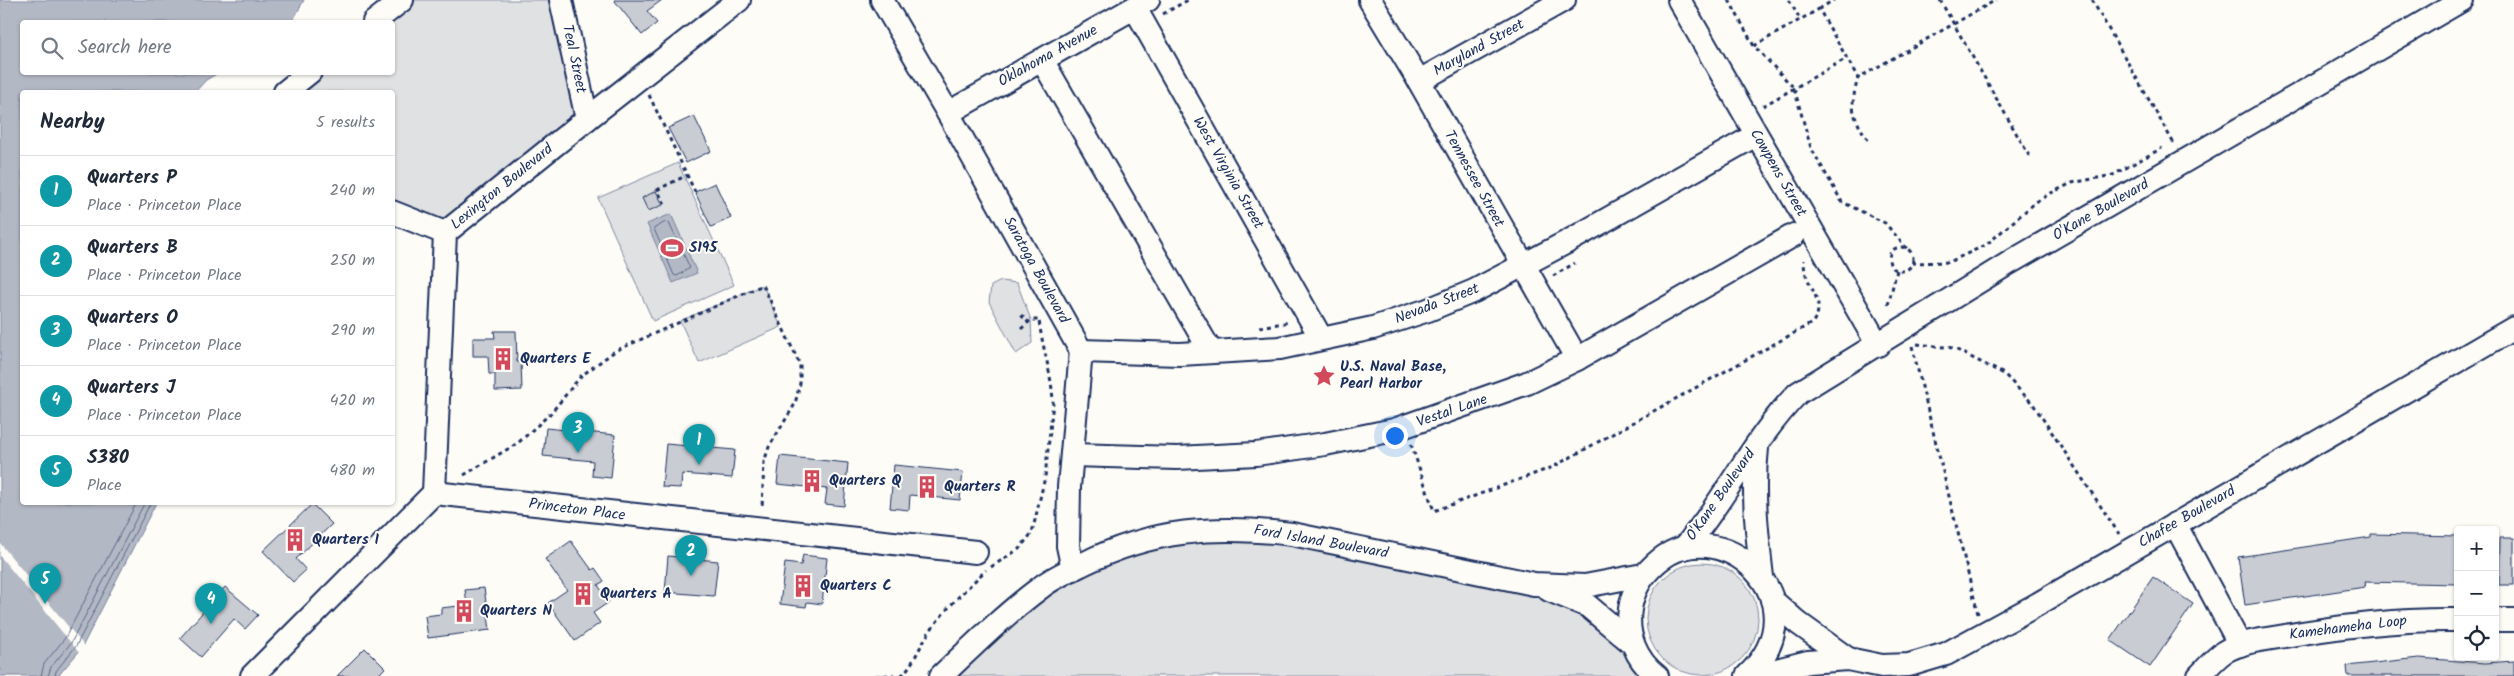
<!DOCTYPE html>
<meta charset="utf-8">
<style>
:root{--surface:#fff;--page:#f2f2f3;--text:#1f2937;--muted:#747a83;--line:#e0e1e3;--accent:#d1495b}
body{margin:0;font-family:Kalam,sans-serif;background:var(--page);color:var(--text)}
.controls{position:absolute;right:15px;bottom:15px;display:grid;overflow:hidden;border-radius:5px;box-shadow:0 1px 4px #0004}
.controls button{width:45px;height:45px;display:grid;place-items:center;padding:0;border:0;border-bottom:1px solid var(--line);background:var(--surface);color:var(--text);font:25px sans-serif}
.you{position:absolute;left:1394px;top:435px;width:18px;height:18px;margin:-12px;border:4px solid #fff;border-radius:50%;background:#1a73e8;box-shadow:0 0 0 8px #1a73e833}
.badge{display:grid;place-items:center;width:32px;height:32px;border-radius:50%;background:var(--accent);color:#fff;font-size:16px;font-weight:700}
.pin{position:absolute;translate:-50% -41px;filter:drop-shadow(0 1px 2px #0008)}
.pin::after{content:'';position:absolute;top:26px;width:18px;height:15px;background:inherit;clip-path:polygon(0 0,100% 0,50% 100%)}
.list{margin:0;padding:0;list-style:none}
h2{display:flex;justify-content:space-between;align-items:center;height:65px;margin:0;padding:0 20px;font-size:21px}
h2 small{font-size:16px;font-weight:400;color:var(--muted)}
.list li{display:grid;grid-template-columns:32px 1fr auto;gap:15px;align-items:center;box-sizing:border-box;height:70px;padding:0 20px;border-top:1px solid var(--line)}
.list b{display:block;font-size:19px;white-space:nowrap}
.list p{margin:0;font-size:16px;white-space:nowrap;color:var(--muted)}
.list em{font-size:16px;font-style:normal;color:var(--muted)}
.icon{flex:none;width:28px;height:28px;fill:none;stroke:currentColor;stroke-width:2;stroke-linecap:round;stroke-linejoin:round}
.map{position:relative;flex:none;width:2514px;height:676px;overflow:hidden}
.search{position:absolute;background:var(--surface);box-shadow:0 1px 4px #0004;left:20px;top:20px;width:375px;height:55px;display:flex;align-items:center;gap:12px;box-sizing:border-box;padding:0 18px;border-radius:5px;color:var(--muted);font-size:19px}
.panel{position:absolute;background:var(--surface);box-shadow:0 1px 4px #0004;left:20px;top:90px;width:375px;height:415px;border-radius:5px}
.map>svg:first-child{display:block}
.green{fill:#e0e1e3;stroke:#7e88a0}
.water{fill:#b3b8c5;stroke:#76819c}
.pier{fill:#fdfcf7}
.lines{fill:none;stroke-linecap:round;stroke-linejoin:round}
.shore{stroke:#586687;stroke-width:1}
.building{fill:#c9ccd3;stroke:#1b2f5e}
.minor-casing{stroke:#1b2f5e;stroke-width:26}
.path{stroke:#1b2f5e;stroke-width:3;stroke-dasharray:4 4;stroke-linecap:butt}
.minor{stroke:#fdfcf7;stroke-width:22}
.labels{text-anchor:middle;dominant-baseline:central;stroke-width:4;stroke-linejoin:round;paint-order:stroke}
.street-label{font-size:15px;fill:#1b2f5e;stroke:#fdfcf7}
.poi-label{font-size:15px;font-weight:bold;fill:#1b2f5e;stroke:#fdfcf7;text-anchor:start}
</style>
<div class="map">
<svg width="2514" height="676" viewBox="0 0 2514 676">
<rect width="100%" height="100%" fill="#fdfcf7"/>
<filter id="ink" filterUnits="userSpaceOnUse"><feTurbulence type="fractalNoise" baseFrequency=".02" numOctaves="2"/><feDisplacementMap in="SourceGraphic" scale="10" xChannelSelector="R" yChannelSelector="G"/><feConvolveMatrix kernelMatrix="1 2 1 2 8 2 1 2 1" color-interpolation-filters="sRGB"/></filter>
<g filter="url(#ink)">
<g class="green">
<polygon points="402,0 561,0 587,119 445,233 393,212 392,92 285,92 310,73 392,72 392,22 374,22"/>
<polygon points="678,163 734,285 653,321 598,198"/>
<polygon points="1001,281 1017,283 1031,320 1032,343 1016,354 989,302 991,286"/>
<polygon points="763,285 781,327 699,363 680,321"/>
<polygon points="1253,530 1588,606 1638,656 1637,676 941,676 1108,551"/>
<circle cx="1702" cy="619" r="56"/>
</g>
<g class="water">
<polygon points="0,0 304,0 292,22 22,22 22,72 218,73 206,80 195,92 22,92 22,502 156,503 81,649 58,676 0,676"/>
<polygon points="671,214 697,273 673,283 647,224"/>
</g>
<polygon class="pier" points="0,543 85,647 80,654 0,556"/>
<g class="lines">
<g class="shore">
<polygon points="666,222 669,223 690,268 677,276 674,275 654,229"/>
<polyline points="41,676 44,664 65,638 137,502"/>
<polyline points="48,676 51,667 71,643 145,502"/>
<polyline points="55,676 56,671 76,646 151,502"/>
</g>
</g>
<g class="building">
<polygon points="614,0 662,0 647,11 657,23 642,35"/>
<polygon points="694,116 711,151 686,163 668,128"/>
<polygon points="715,183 731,218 711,227 695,192"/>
<polygon points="656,191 663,205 648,211 642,198"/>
<polygon points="494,331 516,331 517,362 521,362 522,390 495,391 495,374 489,374 488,356 473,356 473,338 495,338"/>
<polygon points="546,428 615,435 611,478 592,476 593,461 543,456"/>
<polygon points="666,444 735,450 732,478 682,474 681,488 662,487"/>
<polygon points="780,456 848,463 844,506 825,504 827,489 777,484"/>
<polygon points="894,465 963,472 960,500 910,495 909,510 890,508"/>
<polygon points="312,504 332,524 296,559 306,570 293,582 263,551"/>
<polygon points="2371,534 2458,536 2458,584 2364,582 2365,587 2245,605 2238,557 2371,537"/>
<polygon points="2500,538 2514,538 2514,585 2499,585"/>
<polygon points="571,541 592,570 595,568 604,581 598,585 609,602 593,613 600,623 575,641 548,603 567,590 545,559"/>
<polygon points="803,555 827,558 822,604 807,602 806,607 780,604 785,563 801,565"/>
<polygon points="668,556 718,561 714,596 665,592"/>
<polygon points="2153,577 2193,604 2150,667 2110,640"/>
<polygon points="225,587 258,615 245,629 234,619 201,657 180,638"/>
<polygon points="484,588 490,630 428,638 425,616 441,614 441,608 467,605 465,590"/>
<polygon points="365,648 385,668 377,676 337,676"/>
<polygon points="2419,658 2485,663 2514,661 2514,676 2348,676 2347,666"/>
</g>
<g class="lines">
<defs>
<g id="minor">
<polyline points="561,0 587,119"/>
<polyline points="882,0 948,113 1081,351 1069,487 1068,546 1073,569"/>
<polyline points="1370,0 1419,81 1577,359"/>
<polyline points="1679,0 1878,345"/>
<polyline points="1135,8 1321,338"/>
<polyline points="374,22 402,0"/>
<polyline points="1042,60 1211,352"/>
<polyline points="1419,81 1564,0"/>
<polyline points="285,92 310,72"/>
<polyline points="948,113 1148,0"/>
<polyline points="392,212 445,233"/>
<polyline points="1081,351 1180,354 1280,348 1373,328 1428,310 1474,291 1567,242 1756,135"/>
<path d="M1757 448C1752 492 1757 534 1762 577"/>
<polyline points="1072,455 1177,458 1256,454 1325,444 1394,430 1527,383 1577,359 1794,235"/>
<polyline points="434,493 445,233 587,119 739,0"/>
<polyline points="2175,524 2240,645"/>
<path d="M1684 548C1726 499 1753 439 1798 393L2009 263 2462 0"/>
<polyline points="1549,590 1588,606 1632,643"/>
<polyline points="1772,600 1798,623 1848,659"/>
<polyline points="2495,620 2514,620"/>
<polyline points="252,676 434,493 976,552"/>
<path d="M941 676C973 646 1005 614 1040 588 1052 578 1068 571 1083 564 1152 529 1216 525 1292 534L1534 584 1585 586 1643 575"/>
<path d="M1657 676C1636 660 1626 635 1630 609 1633 590 1641 577 1655 564 1718 505 1826 601 1747 676"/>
<polyline points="1753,676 1808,662 1848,659 1882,666 1909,665 1946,654 2031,608 2514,328"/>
<path d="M2199 676C2207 668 2215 658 2224 652 2240 642 2261 640 2279 637 2339 626 2397 619 2458 620"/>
</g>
</defs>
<use href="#minor" class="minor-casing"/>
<g class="path">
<polyline points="1729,0 1754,46 1794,88 1811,148 1842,202 1885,223 1909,251"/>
<polyline points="1789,0 1800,19"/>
<polyline points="1940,0 2031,159"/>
<polyline points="2092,0 2173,142 2169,144"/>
<polyline points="1819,9 1834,0"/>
<polyline points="1163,14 1188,0"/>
<polyline points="1754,46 1819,9 1858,78"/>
<polyline points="649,95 695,192"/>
<polyline points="1763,106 1847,58"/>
<path d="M1868 140C1851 114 1850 108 1858 78L1996 0"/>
<polyline points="665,204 657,190 687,175"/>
<circle cx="1901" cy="259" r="12"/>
<polyline points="1912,263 1949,262 1986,245 2036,202 2051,193 2072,183 2113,175 2162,148"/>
<polyline points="1553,276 1575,263"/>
<polyline points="1888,305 1897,270"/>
<polyline points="1021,315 1028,322"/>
<polyline points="1259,327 1290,322"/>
<polyline points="1021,329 1031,320 1039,320"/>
<polyline points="1917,344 1953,348 2004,374 2033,404 2119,534"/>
<polyline points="1912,346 1978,614"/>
<path d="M1411 444 1434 511 1553 467 1812 323C1830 301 1803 287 1804 260"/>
<polyline points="464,475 518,443 551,413 581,376 615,351 763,285 800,365 800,383 795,404 769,447 764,462 762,508"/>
<path d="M991 567 1019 549 1032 533 1045 477 1053 402C1052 374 1042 347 1039 320"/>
<polyline points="876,676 894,675"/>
<path d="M901 676C914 664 918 649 928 634 944 610 965 590 986 570"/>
</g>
<use href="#minor" class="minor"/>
</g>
</g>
<defs>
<symbol id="stadium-bare" viewBox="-9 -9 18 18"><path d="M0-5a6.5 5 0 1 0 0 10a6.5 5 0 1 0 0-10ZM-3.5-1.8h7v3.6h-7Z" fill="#d1495b" stroke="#fdfcf7" stroke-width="2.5" paint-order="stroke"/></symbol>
<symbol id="building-bare" viewBox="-9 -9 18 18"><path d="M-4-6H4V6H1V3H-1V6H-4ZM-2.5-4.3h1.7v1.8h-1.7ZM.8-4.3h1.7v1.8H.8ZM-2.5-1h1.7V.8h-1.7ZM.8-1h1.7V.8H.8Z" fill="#d1495b" stroke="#fdfcf7" stroke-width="2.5" paint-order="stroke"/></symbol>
<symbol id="sight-bare" viewBox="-9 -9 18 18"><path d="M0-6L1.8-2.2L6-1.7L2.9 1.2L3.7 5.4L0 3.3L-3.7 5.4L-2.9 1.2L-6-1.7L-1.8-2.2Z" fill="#d1495b" stroke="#fdfcf7" stroke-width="2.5" paint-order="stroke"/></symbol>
</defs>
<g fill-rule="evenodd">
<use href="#stadium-bare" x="656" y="232" width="32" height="32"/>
<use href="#building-bare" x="487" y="343" width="32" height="32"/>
<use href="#sight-bare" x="1308" y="360" width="32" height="32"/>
<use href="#building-bare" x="796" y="465" width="32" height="32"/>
<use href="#building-bare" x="911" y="471" width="32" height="32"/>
<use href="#building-bare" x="279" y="524" width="32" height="32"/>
<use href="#building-bare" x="787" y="570" width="32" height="32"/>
<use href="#building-bare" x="567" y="578" width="32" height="32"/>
<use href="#building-bare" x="448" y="595" width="32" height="32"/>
</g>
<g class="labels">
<g class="street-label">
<text transform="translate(1479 48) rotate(-29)">Maryland Street</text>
<text transform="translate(1048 56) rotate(-29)">Oklahoma Avenue</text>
<text transform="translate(574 59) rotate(78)">Teal Street</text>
<text transform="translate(1228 173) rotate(60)">West Virginia Street</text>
<text transform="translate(1778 173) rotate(60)">Cowpens Street</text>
<text transform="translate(1474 179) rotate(61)">Tennessee Street</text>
<text transform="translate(502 187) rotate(-39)">Lexington Boulevard</text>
<text transform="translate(2101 210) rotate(-30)">O'Kane Boulevard</text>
<text transform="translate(1036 270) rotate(61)">Saratoga Boulevard</text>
<text transform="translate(1437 304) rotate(-21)">Nevada Street</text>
<text transform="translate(1452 411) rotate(-19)">Vestal Lane</text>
<text transform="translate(1721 495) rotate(-55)">O'Kane Boulevard</text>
<text transform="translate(577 510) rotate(7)">Princeton Place</text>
<text transform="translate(2187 517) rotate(-30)">Chafee Boulevard</text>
<text transform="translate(1321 542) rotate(10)">Ford Island Boulevard</text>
<text transform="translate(2348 628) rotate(-7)">Kamehameha Loop</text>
</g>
<g class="poi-label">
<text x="689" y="248">S195</text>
<text x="520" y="359">Quarters E</text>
<text x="1340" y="367">U.S. Naval Base,<tspan x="1340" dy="17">Pearl Harbor</tspan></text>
<text x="829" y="481">Quarters Q</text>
<text x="944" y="487">Quarters R</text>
<text x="312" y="540">Quarters I</text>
<text x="820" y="586">Quarters C</text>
<text x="600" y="594">Quarters A</text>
<text x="480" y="611">Quarters N</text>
</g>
</g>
</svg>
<div class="controls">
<button>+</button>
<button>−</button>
<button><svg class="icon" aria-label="locate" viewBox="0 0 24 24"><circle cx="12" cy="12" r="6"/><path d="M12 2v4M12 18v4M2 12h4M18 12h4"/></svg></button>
</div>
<div class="you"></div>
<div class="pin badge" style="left:699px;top:465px;background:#0f9aa8">1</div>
<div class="pin badge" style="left:691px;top:576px;background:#0f9aa8">2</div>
<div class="pin badge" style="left:578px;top:453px;background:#0f9aa8">3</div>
<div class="pin badge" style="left:211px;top:624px;background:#0f9aa8">4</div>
<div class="pin badge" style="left:45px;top:604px;background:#0f9aa8">5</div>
<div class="search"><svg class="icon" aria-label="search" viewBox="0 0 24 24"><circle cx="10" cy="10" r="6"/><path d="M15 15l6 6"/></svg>Search here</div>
<section class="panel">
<h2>Nearby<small>5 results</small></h2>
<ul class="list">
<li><span class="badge" style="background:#0f9aa8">1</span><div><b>Quarters P</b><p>Place · Princeton Place</p></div><em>240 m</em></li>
<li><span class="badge" style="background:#0f9aa8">2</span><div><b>Quarters B</b><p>Place · Princeton Place</p></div><em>250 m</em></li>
<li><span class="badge" style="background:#0f9aa8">3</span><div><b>Quarters O</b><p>Place · Princeton Place</p></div><em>290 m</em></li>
<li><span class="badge" style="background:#0f9aa8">4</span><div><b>Quarters J</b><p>Place · Princeton Place</p></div><em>420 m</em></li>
<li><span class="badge" style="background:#0f9aa8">5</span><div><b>S380</b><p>Place</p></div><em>480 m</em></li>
</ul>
</section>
</div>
